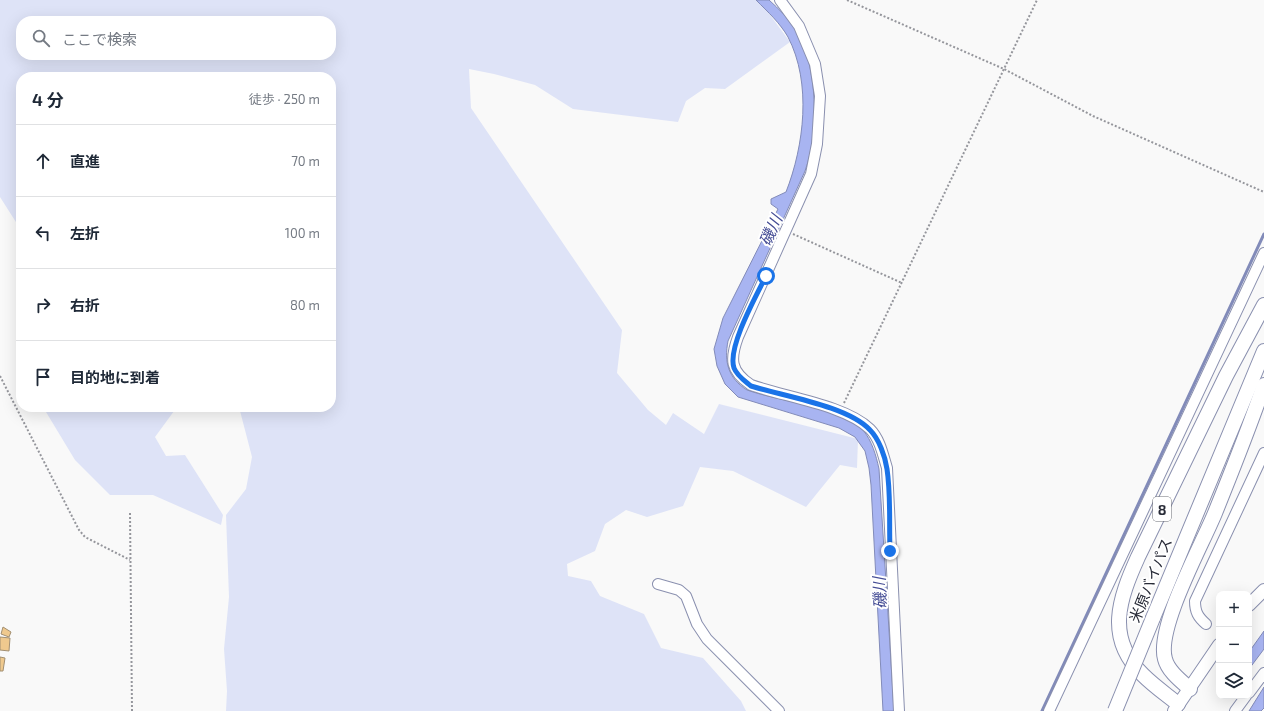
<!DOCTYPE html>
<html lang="ja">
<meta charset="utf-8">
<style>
:root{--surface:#fff;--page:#f6f6f7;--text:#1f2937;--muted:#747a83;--line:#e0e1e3}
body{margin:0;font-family:"Exo 2","Noto Sans JP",sans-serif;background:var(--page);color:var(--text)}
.controls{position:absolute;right:12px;bottom:12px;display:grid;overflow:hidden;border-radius:8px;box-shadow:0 4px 16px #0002}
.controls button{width:36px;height:36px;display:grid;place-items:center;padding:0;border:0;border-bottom:1px solid var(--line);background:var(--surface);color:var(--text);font:20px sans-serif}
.stop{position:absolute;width:12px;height:12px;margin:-9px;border:3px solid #1a73e8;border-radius:50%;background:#fff}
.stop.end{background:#1a73e8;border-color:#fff;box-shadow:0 1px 4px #0008}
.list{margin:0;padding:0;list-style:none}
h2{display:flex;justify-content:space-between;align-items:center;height:52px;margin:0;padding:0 16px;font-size:17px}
h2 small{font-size:13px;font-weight:400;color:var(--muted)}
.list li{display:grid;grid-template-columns:26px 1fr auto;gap:12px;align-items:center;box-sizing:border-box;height:72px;padding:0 16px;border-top:1px solid var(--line)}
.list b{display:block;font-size:15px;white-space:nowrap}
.list em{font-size:13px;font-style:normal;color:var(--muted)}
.icon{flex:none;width:22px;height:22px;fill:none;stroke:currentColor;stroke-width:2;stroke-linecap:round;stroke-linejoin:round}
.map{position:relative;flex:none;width:1264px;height:711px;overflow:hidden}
.search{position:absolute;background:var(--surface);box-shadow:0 4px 16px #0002;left:16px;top:16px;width:320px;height:44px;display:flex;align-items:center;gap:10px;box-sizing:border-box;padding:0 14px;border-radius:16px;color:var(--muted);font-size:15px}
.panel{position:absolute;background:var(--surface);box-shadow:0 4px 16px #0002;left:16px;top:72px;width:320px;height:340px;border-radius:16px}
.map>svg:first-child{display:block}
.green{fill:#dee3f7;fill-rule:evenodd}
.water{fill:#a8b4f1;stroke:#828bb9}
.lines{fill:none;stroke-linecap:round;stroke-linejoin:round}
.stream{stroke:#828bb9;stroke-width:3}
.building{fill:#efc98e;stroke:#a28f72}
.minor-casing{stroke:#8a90af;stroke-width:12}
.major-casing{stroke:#8a90af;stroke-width:14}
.highway-casing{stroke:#8a90af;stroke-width:16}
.path{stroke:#95969c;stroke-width:2;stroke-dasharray:2 2;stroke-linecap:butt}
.minor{stroke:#fff;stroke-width:10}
.major{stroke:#fff;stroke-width:12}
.highway{stroke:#fff;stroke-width:14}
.highway-bridge-casing{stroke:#8a90af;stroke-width:16;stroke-linecap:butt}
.highway-bridge{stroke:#fff;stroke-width:14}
.route{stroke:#1a73e8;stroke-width:5}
.labels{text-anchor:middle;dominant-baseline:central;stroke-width:4;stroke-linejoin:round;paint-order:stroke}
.shield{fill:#fff;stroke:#686b73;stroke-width:1}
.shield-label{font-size:14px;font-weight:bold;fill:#282b37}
.street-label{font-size:15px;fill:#282b37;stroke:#fff}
.water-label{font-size:16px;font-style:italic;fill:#454d95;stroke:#fff}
</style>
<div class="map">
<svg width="1264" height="711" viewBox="0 0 1264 711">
<rect width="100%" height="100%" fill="#f9f9f9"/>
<g class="green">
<path d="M0 0H756L765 8 790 42 725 89 705 88 686 101 678 122 573 109 535 85 494 74 469 69 471 108 622 330 617 373 648 410 666 425 673 413 704 434 719 404 858 439 857 468 840 465 806 507 733 471 700 467 683 506 647 517 626 510 605 524 595 551 567 564 568 576 591 581 600 596 644 614 661 648 703 658 741 701 746 711H226L227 691 224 649 229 597 226 515 246 489 252 457 239 407H331V77H21V230L0 197ZM21 21H331V55H21Z"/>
<polygon points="43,407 177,407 155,437 166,456 185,455 223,515 221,525 153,495 110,495 75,460"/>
</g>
<g class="water">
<path d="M756 0H769C779 9 789 19 796 30 818 65 819 133 805 171L728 341C724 362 728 378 747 390 774 400 846 409 863 430 872 441 876 455 879 469L894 711H883L871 485 869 468 865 451 855 437 839 428 738 397 725 384 717 366 714 349 723 318 778 209 771 204V199L786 192C804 146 812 83 788 37 780 23 768 12 756 0Z"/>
<polygon points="1264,631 1264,649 1249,669 1249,652"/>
<polygon points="1264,687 1264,708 1261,711 1249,711"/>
</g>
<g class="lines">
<polyline class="stream" points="1042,711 1264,234"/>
</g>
<g class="building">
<polygon points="3,627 11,632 9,637 1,634"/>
<polygon points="0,637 10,638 9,651 0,650"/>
<polygon points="0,657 5,658 3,671 0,671"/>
</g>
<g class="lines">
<defs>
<g id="minor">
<path d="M780 0 799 26 815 64 820 96 817 144 811 174 738 337C730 359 730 371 751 385 785 397 845 405 870 429 880 439 883 455 887 468L899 711"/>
<polyline points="658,584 679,590 686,596 697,624 707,639 779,711"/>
<path d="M1206 624C1198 617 1195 612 1195 601L1264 453"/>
<polyline points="1249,693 1264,673"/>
<polyline points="1049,711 1264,253"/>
<polyline points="1235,711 1246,696"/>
</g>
<g id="major">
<polyline points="1249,605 1264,590"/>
<polyline points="1174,711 1219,645"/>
</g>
<g id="highway">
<polyline points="1153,618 1264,351"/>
<path d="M1190 689C1181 681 1168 671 1165 659 1156 628 1202 545 1215 513 1232 471 1249 428 1264 385"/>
<path d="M1178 704C1167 695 1154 686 1143 675 1105 638 1119 599 1138 557L1226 376 1264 305"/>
</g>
</defs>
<use href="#minor" class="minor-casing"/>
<use href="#major" class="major-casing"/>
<use href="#highway" class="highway-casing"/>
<g class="path">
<polyline points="847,0 1004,69 1093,116 1264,192"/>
<polyline points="793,234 902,283"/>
<polyline points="0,376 79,530 85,537 130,560"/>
<polyline points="844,403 1037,0"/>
<polyline points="130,513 132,711"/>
</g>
<use href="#minor" class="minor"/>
<use href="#major" class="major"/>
<use href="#highway" class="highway"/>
<defs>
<polyline id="highway-bridge" points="1115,711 1153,618"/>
</defs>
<use href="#highway-bridge" class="highway-bridge-casing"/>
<use href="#highway-bridge" class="highway-bridge"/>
</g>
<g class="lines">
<path class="route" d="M766 276C756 296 727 348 734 368 737 376 745 381 751 386 783 396 848 406 870 430 879 439 885 456 887 469 891 495 889 524 890 551"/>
</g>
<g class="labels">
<rect class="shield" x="1153" y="497" width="18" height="24" rx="3"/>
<g class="shield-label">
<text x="1162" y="509">8</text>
</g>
<g class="street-label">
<text transform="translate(1150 580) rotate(-68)">米原バイパス</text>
</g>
<g class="water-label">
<text transform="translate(770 230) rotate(-66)">磯川</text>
<text transform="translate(879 593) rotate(-93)">磯川</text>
</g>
</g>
</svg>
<div class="controls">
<button>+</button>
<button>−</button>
<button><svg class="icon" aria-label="layers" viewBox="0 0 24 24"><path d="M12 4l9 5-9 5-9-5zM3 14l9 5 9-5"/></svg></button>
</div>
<div class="stop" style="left:766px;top:276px"></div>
<div class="stop end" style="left:890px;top:551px"></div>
<div class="search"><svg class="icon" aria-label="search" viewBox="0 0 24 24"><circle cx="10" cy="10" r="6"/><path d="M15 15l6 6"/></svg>ここで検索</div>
<section class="panel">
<h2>4 分<small>徒歩 · 250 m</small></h2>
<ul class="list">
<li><svg class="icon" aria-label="ahead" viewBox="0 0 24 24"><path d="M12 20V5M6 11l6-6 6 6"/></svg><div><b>直進</b></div><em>70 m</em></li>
<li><svg class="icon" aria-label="left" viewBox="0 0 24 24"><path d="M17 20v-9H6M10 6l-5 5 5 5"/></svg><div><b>左折</b></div><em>100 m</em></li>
<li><svg class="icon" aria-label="right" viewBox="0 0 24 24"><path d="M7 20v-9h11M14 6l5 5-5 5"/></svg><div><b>右折</b></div><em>80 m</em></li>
<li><svg class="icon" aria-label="arrive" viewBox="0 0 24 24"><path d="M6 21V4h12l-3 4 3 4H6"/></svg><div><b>目的地に到着</b></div></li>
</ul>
</section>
</div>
